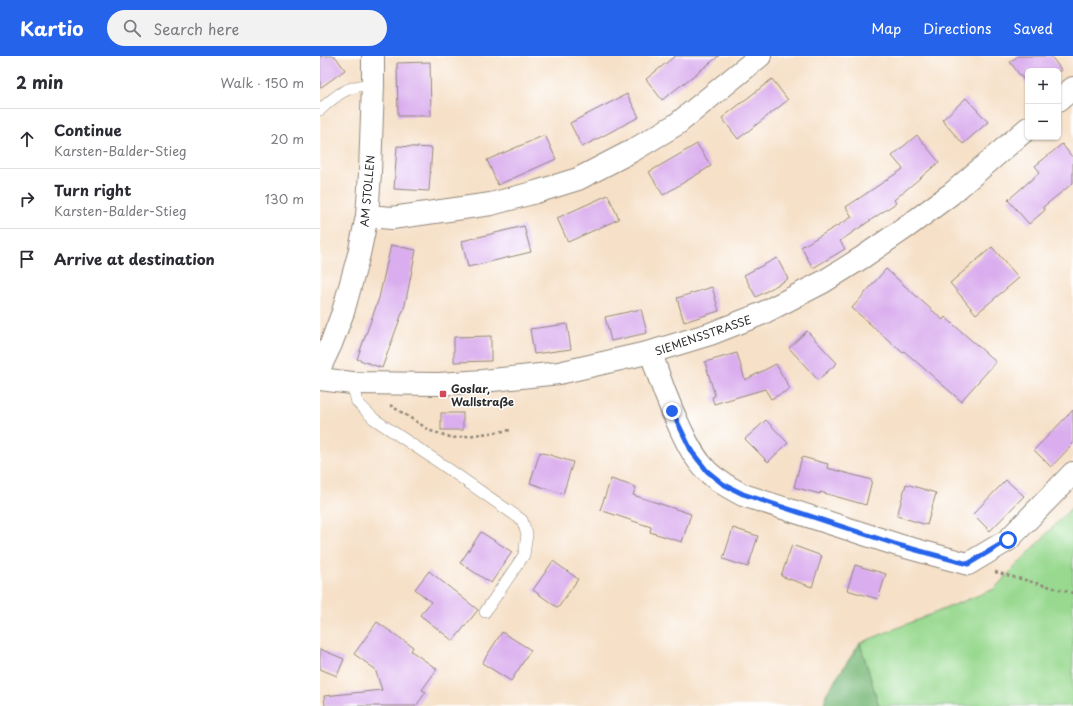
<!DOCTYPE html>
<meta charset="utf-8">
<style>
:root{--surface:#fff;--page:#f2f2f3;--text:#2b2b33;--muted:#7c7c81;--line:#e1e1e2;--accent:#2563eb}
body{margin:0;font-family:"Playpen Sans",sans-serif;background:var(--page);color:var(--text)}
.controls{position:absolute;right:12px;top:12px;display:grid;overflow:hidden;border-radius:6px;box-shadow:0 1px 3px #0004}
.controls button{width:36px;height:36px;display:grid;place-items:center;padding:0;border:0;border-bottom:1px solid var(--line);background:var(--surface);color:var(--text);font:20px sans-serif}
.stop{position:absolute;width:12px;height:12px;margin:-9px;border:3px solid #2563eb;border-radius:50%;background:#fff}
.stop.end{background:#2563eb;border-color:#fff;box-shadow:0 1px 4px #0008}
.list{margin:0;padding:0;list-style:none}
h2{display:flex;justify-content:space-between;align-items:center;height:52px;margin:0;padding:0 16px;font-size:17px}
h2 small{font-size:13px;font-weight:400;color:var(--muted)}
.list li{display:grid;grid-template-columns:26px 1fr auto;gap:12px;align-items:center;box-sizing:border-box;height:60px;padding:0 16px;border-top:1px solid var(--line)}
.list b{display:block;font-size:15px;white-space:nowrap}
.list p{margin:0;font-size:13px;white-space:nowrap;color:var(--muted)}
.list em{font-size:13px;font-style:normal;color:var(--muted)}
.icon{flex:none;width:22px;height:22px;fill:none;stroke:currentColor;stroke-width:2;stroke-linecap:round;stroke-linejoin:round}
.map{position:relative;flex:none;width:753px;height:650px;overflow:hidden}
header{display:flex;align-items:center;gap:24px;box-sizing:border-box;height:56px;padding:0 20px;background:var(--accent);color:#fff}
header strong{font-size:19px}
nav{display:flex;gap:22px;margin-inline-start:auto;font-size:14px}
.search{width:280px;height:36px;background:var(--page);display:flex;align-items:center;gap:10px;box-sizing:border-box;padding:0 14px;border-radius:22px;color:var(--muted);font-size:15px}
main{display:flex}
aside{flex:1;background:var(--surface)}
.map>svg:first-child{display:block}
.green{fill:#98d98f;stroke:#62825d}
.forest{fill:#7ab97a;stroke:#527252}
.building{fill:#daaeee}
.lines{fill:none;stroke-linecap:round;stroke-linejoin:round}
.service-casing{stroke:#908679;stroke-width:12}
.minor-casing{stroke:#908679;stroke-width:24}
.path{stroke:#908679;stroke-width:2.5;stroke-dasharray:3 3;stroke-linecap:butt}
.service{stroke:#fff;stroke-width:11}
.minor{stroke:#fff;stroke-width:22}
.route{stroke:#2563eb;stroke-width:5}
.poi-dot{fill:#d1495b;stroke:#fff;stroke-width:1.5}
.labels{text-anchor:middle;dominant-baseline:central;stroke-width:3;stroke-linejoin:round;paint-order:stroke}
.street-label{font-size:11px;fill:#2b2b2b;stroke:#fff}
.poi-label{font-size:11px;font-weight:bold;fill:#2b2b2b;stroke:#fff;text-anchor:start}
</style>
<header>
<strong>Kartio</strong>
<div class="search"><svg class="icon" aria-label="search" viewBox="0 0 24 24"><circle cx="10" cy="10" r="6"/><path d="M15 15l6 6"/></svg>Search here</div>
<nav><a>Map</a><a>Directions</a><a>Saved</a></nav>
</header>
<main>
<aside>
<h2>2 min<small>Walk · 150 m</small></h2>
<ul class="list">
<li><svg class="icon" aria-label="ahead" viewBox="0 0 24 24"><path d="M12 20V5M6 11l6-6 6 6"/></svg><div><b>Continue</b><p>Karsten-Balder-Stieg</p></div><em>20 m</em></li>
<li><svg class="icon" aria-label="right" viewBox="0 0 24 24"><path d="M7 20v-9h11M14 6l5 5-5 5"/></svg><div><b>Turn right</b><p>Karsten-Balder-Stieg</p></div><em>130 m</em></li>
<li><svg class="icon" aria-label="arrive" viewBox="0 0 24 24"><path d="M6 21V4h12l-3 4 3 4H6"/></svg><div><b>Arrive at destination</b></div></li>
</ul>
</aside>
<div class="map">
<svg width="753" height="650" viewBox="0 0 753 650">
<rect width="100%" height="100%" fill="#fff"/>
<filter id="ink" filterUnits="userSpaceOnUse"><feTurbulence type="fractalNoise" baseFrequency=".025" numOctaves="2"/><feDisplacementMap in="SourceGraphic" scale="8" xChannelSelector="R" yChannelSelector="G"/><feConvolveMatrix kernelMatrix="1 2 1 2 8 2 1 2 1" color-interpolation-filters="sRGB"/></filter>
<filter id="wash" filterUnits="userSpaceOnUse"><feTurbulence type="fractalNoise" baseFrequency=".012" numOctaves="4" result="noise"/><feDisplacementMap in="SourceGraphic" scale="16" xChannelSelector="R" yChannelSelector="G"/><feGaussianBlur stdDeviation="0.9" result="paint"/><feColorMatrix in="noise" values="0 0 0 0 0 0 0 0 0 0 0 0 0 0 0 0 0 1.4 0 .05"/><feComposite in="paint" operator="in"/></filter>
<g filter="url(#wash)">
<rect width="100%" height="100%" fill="#f6e0c7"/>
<polygon class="green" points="753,450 753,650 559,650 540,587 674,533"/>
<polygon class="forest" points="540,587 559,650 504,650 506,638"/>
<g id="blocks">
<g class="building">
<polygon points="0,0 15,0 25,14 0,32"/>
<polygon points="355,0 399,0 342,44 326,23"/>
<polygon points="698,0 731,0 742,15 708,15 708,30 690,6"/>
<polygon points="110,6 111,60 78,60 77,7"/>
<polygon points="452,23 468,44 418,83 402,62"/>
<polygon points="307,38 319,61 262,91 250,67"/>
<polygon points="646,42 668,66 643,88 622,64"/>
<polygon points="225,79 236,103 178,129 167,104"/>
<polygon points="597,79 619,106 574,144 576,147 520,185 525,193 493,212 481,191 532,161 526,151 583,113 572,100"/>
<polygon points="377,88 391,110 343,139 329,116"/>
<polygon points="742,88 753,102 753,127 723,151 725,154 709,168 688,144 720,116 715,110"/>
<polygon points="77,90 112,92 109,135 74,133"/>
<polygon points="288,139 299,163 248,186 237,162"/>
<polygon points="204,170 211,196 148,211 142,185"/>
<polygon points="71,189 96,194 85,249 62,312 37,303 59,242"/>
<polygon points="672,191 699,222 656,258 630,227"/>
<polygon points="457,202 468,223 436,241 424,219"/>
<polygon points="566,213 623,264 625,261 676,306 641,345 584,295 583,297 532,252"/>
<polygon points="392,231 399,255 364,266 357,242"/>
<polygon points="321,253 327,277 291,285 285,261"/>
<polygon points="247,268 251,293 214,298 210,273"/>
<polygon points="487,275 517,307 498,324 469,292"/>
<polygon points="171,280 171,305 134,306 134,281"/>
<polygon points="417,297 425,324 456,308 470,333 451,343 445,333 394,348 392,341 395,340 385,306"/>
<polygon points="753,354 753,388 731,411 714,394"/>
<rect x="121" y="357" width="22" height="17"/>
<polygon points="446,364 468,387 448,406 425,383"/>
<polygon points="220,396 253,406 243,438 210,427"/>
<polygon points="482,401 508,408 507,412 552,424 546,449 500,436 500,438 474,431"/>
<polygon points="291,423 316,431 313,439 371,458 362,486 330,476 331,471 280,454"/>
<polygon points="686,424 704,440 670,475 653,458"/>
<polygon points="586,428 616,437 607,469 577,460"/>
<polygon points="413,472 438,480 428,511 403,503"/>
<polygon points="161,476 192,496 171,527 140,507"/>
<polygon points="472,489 502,500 492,531 461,520"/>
<polygon points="233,505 258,523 238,552 213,534"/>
<polygon points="535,509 566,518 558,543 527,534"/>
<polygon points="109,515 158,554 133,585 100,559 111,546 95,533"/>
<polygon points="57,566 93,591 91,595 117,613 102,634 106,636 96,650 5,650 4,640 62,634 55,613 34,598"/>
<polygon points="182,576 211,594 191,625 162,607"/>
<polygon points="0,593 24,603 17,620 0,613"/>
</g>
</g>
</g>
<g filter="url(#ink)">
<use href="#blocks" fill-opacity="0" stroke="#908679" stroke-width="1"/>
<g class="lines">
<defs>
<g id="service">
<path d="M0 54C18 37 28 30 53 28"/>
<polyline points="32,327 37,346 54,363 117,405 202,464 207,478 204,499 165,556"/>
</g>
<g id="minor">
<polyline points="738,45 753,32"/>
<polyline points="47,160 72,162 171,148 216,136 258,123 312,95 357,68 440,0"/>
<path d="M331 296C339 323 349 349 361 374 368 389 375 403 387 415 397 425 410 432 423 439L578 489 648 508 688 484 753 417"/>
<polyline points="0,311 11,288 23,256 39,198 47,160 50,117 53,28 53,0"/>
<polyline points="0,323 32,327 119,328 163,325 239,317 331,296 390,278 441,258 503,226 543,201 588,170 631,138 708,72"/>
</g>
</defs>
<use href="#service" class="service-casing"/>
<use href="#minor" class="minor-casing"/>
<g class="path">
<polyline points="70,349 111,375 133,382 191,374"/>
<polyline points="675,516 753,537"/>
</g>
<use href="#service" class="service"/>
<use href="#minor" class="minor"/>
</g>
</g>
<g class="lines" filter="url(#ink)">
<polyline class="route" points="352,355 372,396 387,415 403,428 423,438 578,489 648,508 688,484"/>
</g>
<rect class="poi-dot" x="119" y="334" width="8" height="8" rx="2"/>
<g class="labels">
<g class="street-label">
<text transform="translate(47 135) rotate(-85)">AM STOLLEN</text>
<text transform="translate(383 279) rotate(-19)">SIEMENSSTRASSE</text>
</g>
<g class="poi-label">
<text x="131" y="332">Goslar,<tspan x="131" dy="13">Wallstraße</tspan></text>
</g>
</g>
</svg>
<div class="controls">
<button>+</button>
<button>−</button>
</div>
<div class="stop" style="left:688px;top:484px"></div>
<div class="stop end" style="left:352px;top:355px"></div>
</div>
</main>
